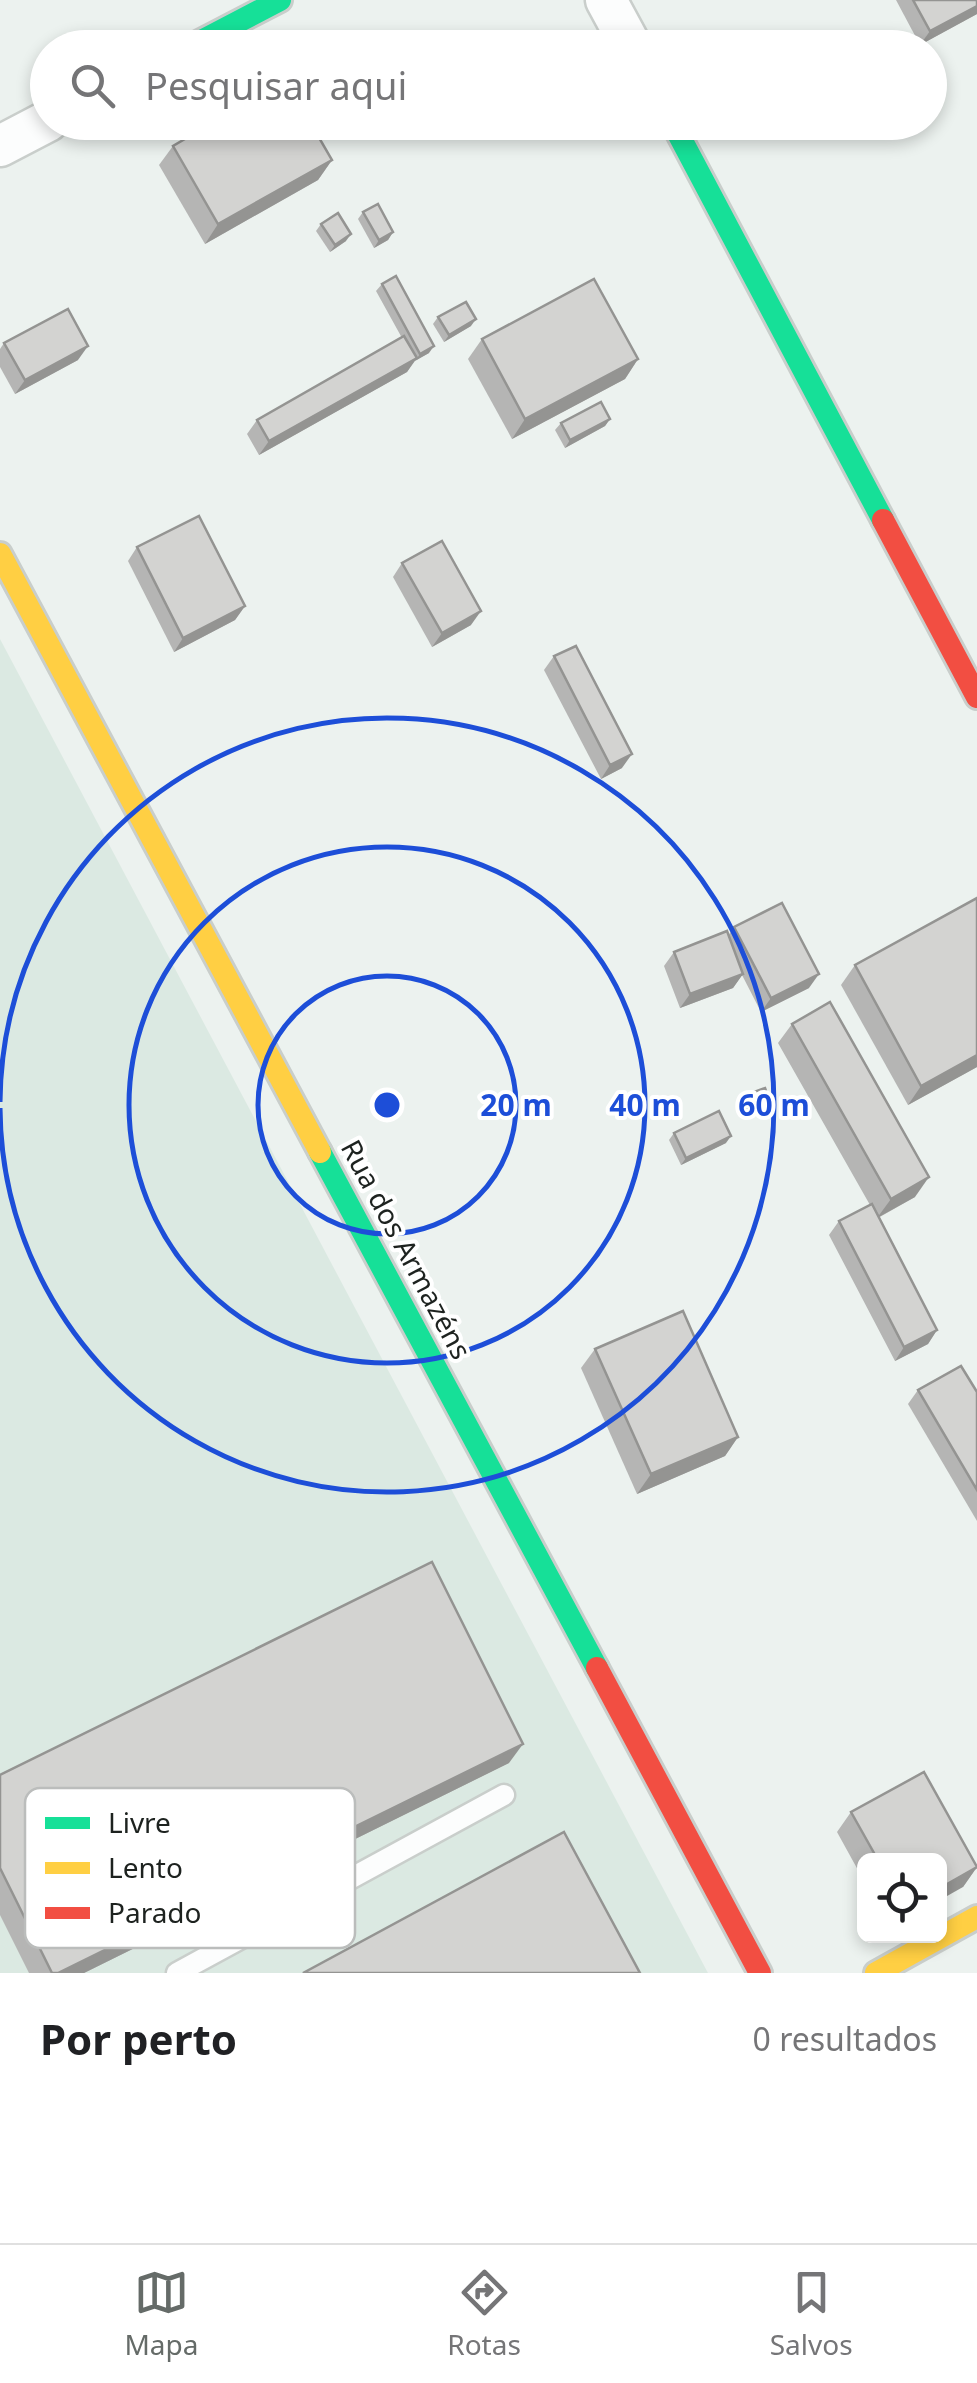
<!DOCTYPE html>
<html lang="pt">
<meta charset="utf-8">
<style>
:root{--surface:#fff;--page:#f2f2f2;--text:#202124;--muted:#757577;--line:#e0e0e0;--accent:#656b68}
body{margin:0;font-family:"Noto Sans",sans-serif;background:var(--page);color:var(--text)}
.controls{position:absolute;right:30px;bottom:30px;display:grid;overflow:hidden;border-radius:15px;box-shadow:0 5px 15px #0003}
.controls button{width:90px;height:90px;display:grid;place-items:center;padding:0;border:0;border-bottom:2px solid var(--line);background:var(--surface);color:var(--text);font:50px sans-serif}
.list{margin:0;padding:0;list-style:none}
h2{display:flex;justify-content:space-between;align-items:center;height:130px;margin:0;padding:0 40px;font-size:42px}
h2 small{font-size:32px;font-weight:400;color:var(--muted)}
.icon{flex:none;width:55px;height:55px;fill:none;stroke:currentColor;stroke-width:2;stroke-linecap:round;stroke-linejoin:round}
.map{position:relative;flex:none;width:977px;height:1973px;overflow:hidden}
.search{position:absolute;background:var(--surface);box-shadow:0 5px 15px #0003;left:30px;right:30px;top:30px;height:110px;display:flex;align-items:center;gap:25px;box-sizing:border-box;padding:0 35px;border-radius:55px;color:var(--muted);font-size:38px}
.sheet{height:270px;background:var(--surface)}
nav{display:flex;justify-content:space-around;align-items:center;box-sizing:border-box;height:140px;border-top:2px solid var(--line);background:var(--surface);font-size:28px;color:var(--muted)}
nav a{display:grid;justify-items:center;gap:5px}
nav .on{color:var(--accent)}
.map>svg:first-child{display:block}
.built{fill:#dbe9e2}
.lines{fill:none;stroke-linecap:round;stroke-linejoin:round}
.lane-casing{stroke:#c9cecb;stroke-width:25}
.street-casing{stroke:#c9cecb;stroke-width:45}
.fast-casing{stroke:#c9cecb;stroke-width:28}
.slow-casing{stroke:#c9cecb;stroke-width:28}
.jam-casing{stroke:#c9cecb;stroke-width:28}
.lane{stroke:#fcfdfd;stroke-width:20}
.street{stroke:#fcfdfd;stroke-width:40}
.fast{stroke:#16e098;stroke-width:22}
.slow{stroke:#ffcf43;stroke-width:22}
.jam{stroke:#f24e42;stroke-width:22}
.wall{fill:#b5b5b4}
.shaded-wall{fill:#949492}
.building{fill:#d3d3d1;stroke:#949492;stroke-width:2.5}
.ring{fill:none;stroke:#1d4ed8;stroke-width:5}
.labels{text-anchor:middle;dominant-baseline:central;stroke-width:8;stroke-linejoin:round;paint-order:stroke}
.street-label{font-size:28px;fill:#1d221f;stroke:#fff}
.key{fill:#fff;stroke:#bbbdbc;stroke-width:2.5}
.key-label{font-size:28px;fill:#1d221f}
.centre{fill:#1d4ed8;stroke:#fff;stroke-width:5}
.ring-label{font-size:30px;text-anchor:middle;font-weight:bold;fill:#1d4ed8;stroke:#fff;stroke-width:8;stroke-linejoin:round;paint-order:stroke}
</style>
<div class="map">
<svg width="977" height="1973" viewBox="0 0 977 1973">
<rect width="100%" height="100%" fill="#ecf2ef"/>
<polygon class="built" points="0,639 708,1973 0,1973"/>
<g class="lines">
<defs>
<polyline id="lane" points="177,1973 504,1795"/>
<g id="street">
<polyline points="606,0 632,48"/>
<polyline points="0,146 48,121"/>
</g>
<g id="fast">
<polyline points="188,48 280,0"/>
<polyline points="672,122 883,520"/>
<polyline points="320,1152 597,1668"/>
</g>
<g id="slow">
<polyline points="0,554 320,1152"/>
<polyline points="876,1973 977,1917"/>
</g>
<g id="jam">
<polyline points="883,520 977,697"/>
<polyline points="597,1668 760,1973"/>
</g>
</defs>
<use href="#lane" class="lane-casing"/>
<use href="#street" class="street-casing"/>
<use href="#fast" class="fast-casing"/>
<use href="#slow" class="slow-casing"/>
<use href="#jam" class="jam-casing"/>
<use href="#lane" class="lane"/>
<use href="#street" class="street"/>
<use href="#fast" class="fast"/>
<use href="#slow" class="slow"/>
<use href="#jam" class="jam"/>
</g>
<g class="wall">
<polygon points="896,0 977,0 977,14 920,45"/>
<polygon points="173,146 332,160 318,180 205,244 159,165"/>
<polygon points="363,212 393,232 388,240 374,248 358,219"/>
<polygon points="321,224 346,241 330,252 316,231"/>
<polygon points="382,284 429,353 414,361 407,372 259,455 247,434 257,420 402,338 376,291"/>
<polygon points="438,317 471,326 444,342 433,324"/>
<polygon points="482,339 638,359 625,379 512,439 468,359"/>
<polygon points="4,343 78,360 15,394 0,367 0,349"/>
<polygon points="610,419 605,426 565,448 555,430 561,423"/>
<polygon points="137,547 245,606 235,620 174,652 128,561"/>
<polygon points="402,563 471,625 432,647 393,577"/>
<polygon points="554,656 622,768 601,779 544,670"/>
<polygon points="977,898 977,1067 908,1105 841,985 855,965"/>
<polygon points="734,927 809,988 761,1012 742,975 733,988 680,1008 664,966 674,952 728,936"/>
<polygon points="792,1024 915,1197 878,1218 937,1330 928,1344 895,1361 829,1235 839,1221 870,1205 778,1043"/>
<polygon points="746,1095 771,1105 766,1112 747,1119 741,1102"/>
<polygon points="674,1133 726,1143 681,1165 669,1140"/>
<polygon points="595,1349 738,1437 725,1456 637,1494 581,1368"/>
<polygon points="918,1390 977,1392 977,1521 908,1404"/>
<polygon points="509,1763 84,1973 29,1973 0,1915 0,1775"/>
<polygon points="851,1812 977,1867 963,1887 940,1860 864,1860 864,1881 837,1832"/>
</g>
<g class="shaded-wall">
<polygon points="977,6 977,14 920,45 930,31"/>
<polygon points="332,160 318,180 205,244 218,224"/>
<polygon points="393,232 388,240 374,248 379,240"/>
<polygon points="351,234 346,241 330,252 335,245"/>
<polygon points="476,319 471,326 444,342 449,335"/>
<polygon points="88,346 78,360 15,394 25,380"/>
<polygon points="434,346 429,353 415,361 420,354"/>
<polygon points="417,358 407,372 259,455 269,441"/>
<polygon points="638,359 625,379 512,439 525,419"/>
<polygon points="610,419 605,426 565,448 570,440"/>
<polygon points="245,606 235,620 174,652 183,638"/>
<polygon points="481,611 471,625 432,647 442,633"/>
<polygon points="632,754 622,768 601,779 610,765"/>
<polygon points="743,974 733,988 680,1008 690,994"/>
<polygon points="819,974 809,988 761,1012 771,998"/>
<polygon points="977,1055 977,1067 908,1105 921,1086"/>
<polygon points="771,1105 766,1112 747,1119 752,1112"/>
<polygon points="731,1136 726,1143 681,1165 686,1158"/>
<polygon points="929,1177 915,1197 877,1218 891,1199"/>
<polygon points="937,1330 928,1344 895,1361 904,1347"/>
<polygon points="738,1437 725,1456 637,1494 651,1474"/>
<polygon points="523,1744 509,1763 84,1973 58,1973"/>
<polygon points="977,1867 963,1887 940,1900 940,1888"/>
</g>
<g class="building">
<polygon points="913,0 977,0 977,6 930,31"/>
<polygon points="214,122 310,122 332,160 218,224 173,146"/>
<polygon points="378,204 393,232 379,240 363,212"/>
<polygon points="338,213 351,234 335,245 321,224"/>
<polygon points="396,276 434,346 420,354 382,284"/>
<polygon points="594,279 638,359 525,419 482,339"/>
<polygon points="466,302 476,319 449,335 438,317"/>
<polygon points="68,309 88,346 25,380 4,343"/>
<polygon points="404,336 417,358 269,441 257,420"/>
<polygon points="601,402 610,419 570,440 561,423"/>
<polygon points="199,516 245,606 183,638 137,547"/>
<polygon points="442,541 481,611 442,633 402,563"/>
<polygon points="576,646 632,754 610,765 554,656"/>
<polygon points="977,898 977,1055 921,1086 855,965"/>
<polygon points="782,903 819,974 771,998 734,927"/>
<polygon points="727,931 743,974 690,994 674,952"/>
<polygon points="830,1002 929,1177 891,1199 792,1024"/>
<polygon points="765,1088 771,1105 752,1112 746,1095"/>
<polygon points="719,1111 731,1136 686,1158 674,1133"/>
<polygon points="872,1204 937,1330 904,1347 839,1221"/>
<polygon points="683,1311 738,1437 651,1474 595,1349"/>
<polygon points="961,1366 977,1392 977,1490 918,1390"/>
<polygon points="432,1562 523,1744 58,1973 52,1973 0,1868 0,1775"/>
<polygon points="924,1772 977,1867 940,1888 940,1860 878,1860 851,1812"/>
<polygon points="564,1832 640,1973 303,1973"/>
</g>
<g class="ring">
<circle cx="387" cy="1105" r="129"/>
<circle cx="387" cy="1105" r="258"/>
<path d="M0 1102A387 387 0 1 1 0 1108"/>
</g>
<g class="labels">
<g class="street-label">
<text transform="translate(407 1249) rotate(62)">Rua dos Armazéns</text>
</g>
</g>
<rect x="25" y="1788" width="330" height="160" rx="15" class="key"/>
<rect x="45" y="1817" width="45" height="12" fill="#16e098"/>
<rect x="45" y="1862" width="45" height="12" fill="#ffcf43"/>
<rect x="45" y="1907" width="45" height="12" fill="#f24e42"/>
<g class="key-label">
<text x="108" y="1833">Livre</text>
<text x="108" y="1878">Lento</text>
<text x="108" y="1923">Parado</text>
</g>
<circle cx="387" cy="1105" r="15" class="centre"/>
<g class="ring-label">
<text x="516" y="1116">20 m</text>
<text x="645" y="1116">40 m</text>
<text x="774" y="1116">60 m</text>
</g>
</svg>
<div class="controls">
<button><svg class="icon" aria-label="locate" viewBox="0 0 24 24"><circle cx="12" cy="12" r="6"/><path d="M12 2v4M12 18v4M2 12h4M18 12h4"/></svg></button>
</div>
<div class="search"><svg class="icon" aria-label="search" viewBox="0 0 24 24"><circle cx="10" cy="10" r="6"/><path d="M15 15l6 6"/></svg>Pesquisar aqui</div>
</div>
<section class="sheet">
<h2>Por perto<small>0 resultados</small></h2>
<ul class="list">
</ul>
</section>
<nav>
<a class="on"><svg class="icon" aria-label="map" viewBox="0 0 24 24"><path d="M3 6l6-2 6 2 6-2v14l-6 2-6-2-6 2zM9 4v14M15 6v14"/></svg>Mapa</a>
<a><svg class="icon" aria-label="directions" viewBox="0 0 24 24"><path d="M12 3l9 9-9 9-9-9zM9 14v-3h6M13 9l2 2-2 2"/></svg>Rotas</a>
<a><svg class="icon" aria-label="saved" viewBox="0 0 24 24"><path d="M7 4h10v16l-5-4-5 4z"/></svg>Salvos</a>
</nav>
